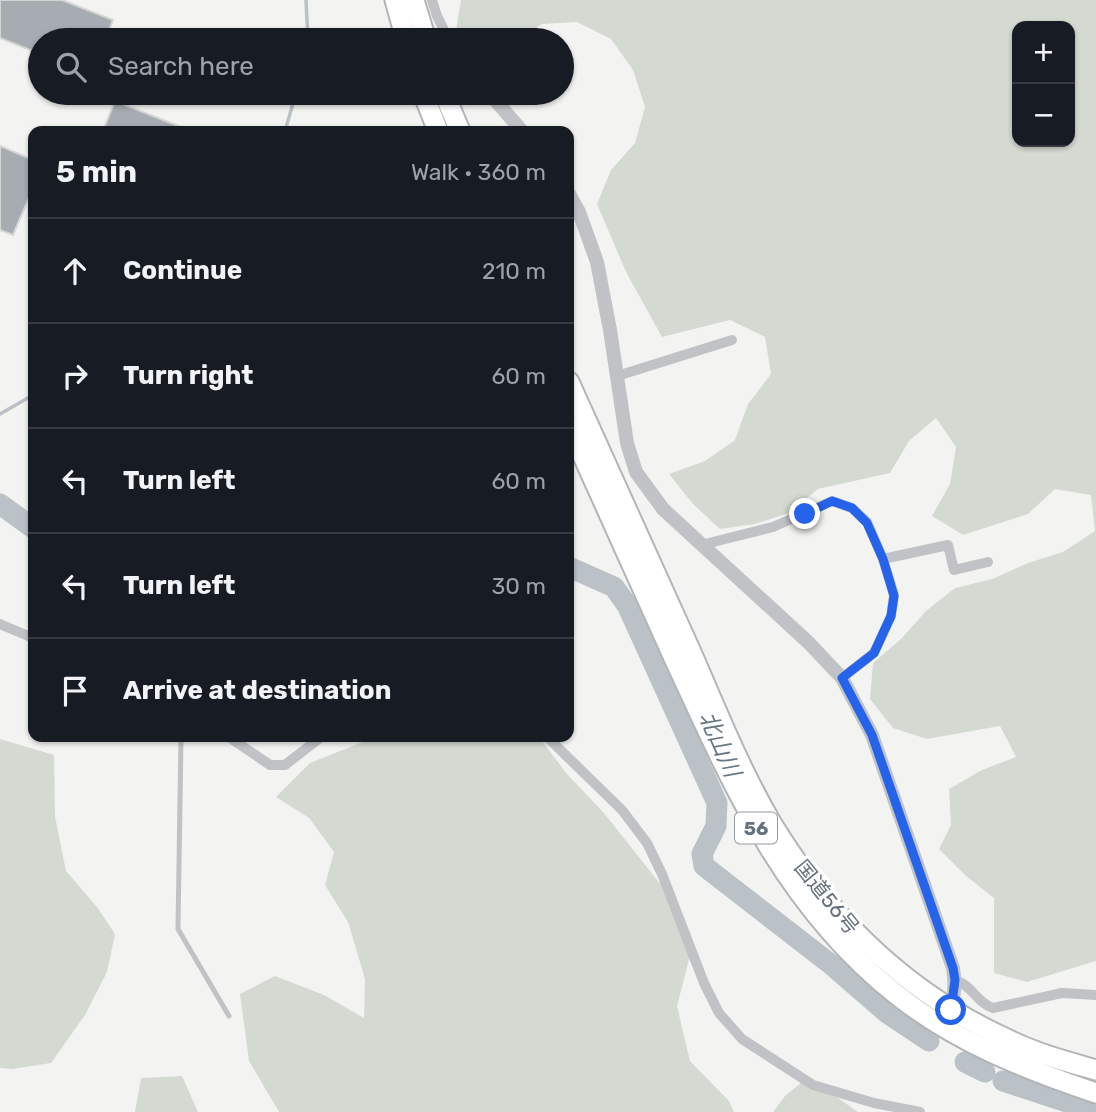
<!DOCTYPE html>
<meta charset="utf-8">
<style>
:root{--surface:#171b24;--page:#242831;--text:#f1f3f6;--muted:#9ea1a6;--line:#363941}
body{margin:0;font-family:Rubik,"Noto Sans JP",sans-serif;background:var(--page);color:var(--text)}
.controls{position:absolute;right:21px;top:21px;display:grid;overflow:hidden;border-radius:14px;box-shadow:0 2px 5px #0004}
.controls button{width:63px;height:63px;display:grid;place-items:center;padding:0;border:0;border-bottom:2px solid var(--line);background:var(--surface);color:var(--text);font:35px sans-serif}
.stop{position:absolute;width:21px;height:21px;margin:-16px;border:5px solid #2563eb;border-radius:50%;background:#fff}
.stop.end{background:#2563eb;border-color:#fff;box-shadow:0 2px 7px #0008}
.list{margin:0;padding:0;list-style:none}
h2{display:flex;justify-content:space-between;align-items:center;height:91px;margin:0;padding:0 28px;font-size:30px}
h2 small{font-size:23px;font-weight:400;color:var(--muted)}
.list li{display:grid;grid-template-columns:46px 1fr auto;gap:21px;align-items:center;box-sizing:border-box;height:105px;padding:0 28px;border-top:2px solid var(--line)}
.list b{display:block;font-size:26px;white-space:nowrap}
.list em{font-size:23px;font-style:normal;color:var(--muted)}
.icon{flex:none;width:38px;height:38px;fill:none;stroke:currentColor;stroke-width:2;stroke-linecap:round;stroke-linejoin:round}
.map{position:relative;flex:none;width:1096px;height:1112px;overflow:hidden}
.search{position:absolute;background:var(--surface);box-shadow:0 2px 5px #0004;left:28px;top:28px;width:546px;height:77px;display:flex;align-items:center;gap:18px;box-sizing:border-box;padding:0 24px;border-radius:38px;color:var(--muted);font-size:26px}
.panel{position:absolute;background:var(--surface);box-shadow:0 2px 5px #0004;left:28px;top:126px;width:546px;height:616px;border-radius:14px}
.map>svg:first-child{display:block}
.green{fill:#d4dad2;fill-rule:evenodd}
.lines{fill:none;stroke-linecap:round;stroke-linejoin:round}
.stream{stroke:#bac1c7;stroke-width:3.5}
.river{stroke:#bac1c7;stroke-width:21}
.building{fill:#a6acb2;stroke:#d5d5d3;stroke-width:2}
.trunk-casing{stroke:#b2b5b8;stroke-width:23}
.service{stroke:#c0c2c5;stroke-width:5}
.minor{stroke:#c0c2c5;stroke-width:10}
.tertiary{stroke:#c0c2c5;stroke-width:14}
.trunk{stroke:#fff;stroke-width:19}
.route{stroke:#2563eb;stroke-width:9}
.labels{text-anchor:middle;dominant-baseline:central;stroke-width:7;stroke-linejoin:round;paint-order:stroke}
.shield{fill:#fff;stroke:#949ca5;stroke-width:2}
.shield-label{font-size:19px;font-weight:bold;fill:#66717e}
.street-label{font-size:21px;fill:#66717e;stroke:#fff}
.water-label{font-size:23px;font-style:italic;fill:#677782;stroke:#fff}
</style>
<div class="map">
<svg width="1096" height="1112" viewBox="0 0 1096 1112">
<rect width="100%" height="100%" fill="#f3f4f1"/>
<g class="green">
<path d="M461 0H1096V961L1027 982 994 973V898L966 876 939 849 951 825 949 789 982 770 1016 757 1000 726 927 739 893 728 870 699 873 663 901 639 926 611 955 588 992 579 1028 563 1063 552 1095 531 1091 495 1055 489 1028 514 963 535 932 516 950 484 956 447 936 418 909 441 890 473 818 489 789 513 755 524 720 529 693 504 669 474 705 461 735 440 748 404 771 374 765 337 730 320 662 337 626 272 597 204 611 170 635 143 645 107 633 70 611 39 577 22 542 24 517 40H464L456 30ZM1070 26V142H1017V26Z"/>
<polygon points="375,737 539,737 567,774 604,813 669,895 691,952 677,1006 690,1061 729,1101 734,1112 279,1112 249,1061 240,994 275,976 324,995 364,1018 365,979 348,922 325,885 334,852 309,818 276,797 310,763"/>
<polygon points="0,739 54,755 55,816 66,871 97,907 115,934 107,972 85,1015 51,1063 12,1069 0,1068"/>
<polygon points="182,1076 198,1112 135,1112 141,1078"/>
<polygon points="808,1077 858,1112 773,1112 785,1096"/>
</g>
<g class="lines">
<g class="stream">
<polyline points="306,0 308,40"/>
<polyline points="285,131 296,93"/>
<polyline points="0,414 33,395"/>
</g>
<g class="river">
<polyline points="0,504 33,528"/>
<polyline points="569,567 614,587 627,605 717,803 716,826 702,854 704,866 833,966 887,1013 929,1041"/>
<polyline points="965,1062 985,1072"/>
<polyline points="1003,1081 1094,1111"/>
</g>
</g>
<g class="building">
<polygon points="0,0 62,0 113,20 105,40 40,40 40,54 0,38"/>
<polygon points="115,101 191,131 117,131 105,126"/>
<polygon points="0,146 33,160 33,188 13,235 0,230"/>
</g>
<g class="lines">
<defs>
<g id="trunk">
<polyline points="395,0 406,40"/>
<polyline points="414,0 426,40"/>
<polyline points="423,93 438,131"/>
<polyline points="444,93 460,131"/>
<path d="M569 382C610 472 650 562 691 652 716 709 740 770 772 824 830 919 909 995 1011 1041 1038 1054 1068 1062 1096 1070"/>
<path d="M569 425C604 503 639 580 674 658 732 784 785 907 897 995 956 1042 1025 1069 1096 1093"/>
</g>
</defs>
<use href="#trunk" class="trunk-casing"/>
<polyline class="service" points="181,737 178,929 229,1016"/>
<g class="minor">
<polyline points="432,0 437,16 449,40"/>
<polyline points="617,376 732,340"/>
<polyline points="701,545 773,527 832,501 852,508 867,522 883,559 894,595 891,616 874,653 842,678"/>
<polyline points="883,559 948,545 954,570 988,562"/>
<polyline points="0,624 33,638"/>
<polyline points="229,737 270,765 285,765 321,737"/>
<polyline points="547,737 622,810 647,843 662,874 704,983 719,1013 742,1039 813,1085 874,1103 920,1112"/>
<path d="M955 980C972 985 977 1003 993 1008L1062 993 1096 995"/>
</g>
<g class="tertiary">
<polyline points="489,93 522,131"/>
<path d="M569 194 579 212 597 262 610 330 627 443 636 472 663 509 809 643 842 678 872 735 953 968C957 989 952 1008 945 1028"/>
</g>
<use href="#trunk" class="trunk"/>
</g>
<g class="lines">
<polyline class="route" points="805,514 832,501 852,508 867,523 883,559 894,596 891,616 874,653 842,678 872,735 953,968 955,980 951,1010"/>
</g>
<g class="labels">
<rect class="shield" x="735" y="812.5" width="42" height="31" rx="5"/>
<g class="shield-label">
<text x="756" y="828">56</text>
</g>
<g class="street-label">
<text transform="translate(827 897) rotate(51)">国道56号</text>
</g>
<g class="water-label">
<text transform="translate(720 744) rotate(66)">北山川</text>
</g>
</g>
</svg>
<div class="controls">
<button>+</button>
<button>−</button>
</div>
<div class="stop" style="left:951px;top:1010px"></div>
<div class="stop end" style="left:805px;top:514px"></div>
<div class="search"><svg class="icon" aria-label="search" viewBox="0 0 24 24"><circle cx="10" cy="10" r="6"/><path d="M15 15l6 6"/></svg>Search here</div>
<section class="panel">
<h2>5 min<small>Walk · 360 m</small></h2>
<ul class="list">
<li><svg class="icon" aria-label="ahead" viewBox="0 0 24 24"><path d="M12 20V5M6 11l6-6 6 6"/></svg><div><b>Continue</b></div><em>210 m</em></li>
<li><svg class="icon" aria-label="right" viewBox="0 0 24 24"><path d="M7 20v-9h11M14 6l5 5-5 5"/></svg><div><b>Turn right</b></div><em>60 m</em></li>
<li><svg class="icon" aria-label="left" viewBox="0 0 24 24"><path d="M17 20v-9H6M10 6l-5 5 5 5"/></svg><div><b>Turn left</b></div><em>60 m</em></li>
<li><svg class="icon" aria-label="left" viewBox="0 0 24 24"><path d="M17 20v-9H6M10 6l-5 5 5 5"/></svg><div><b>Turn left</b></div><em>30 m</em></li>
<li><svg class="icon" aria-label="arrive" viewBox="0 0 24 24"><path d="M6 21V4h12l-3 4 3 4H6"/></svg><div><b>Arrive at destination</b></div></li>
</ul>
</section>
</div>
